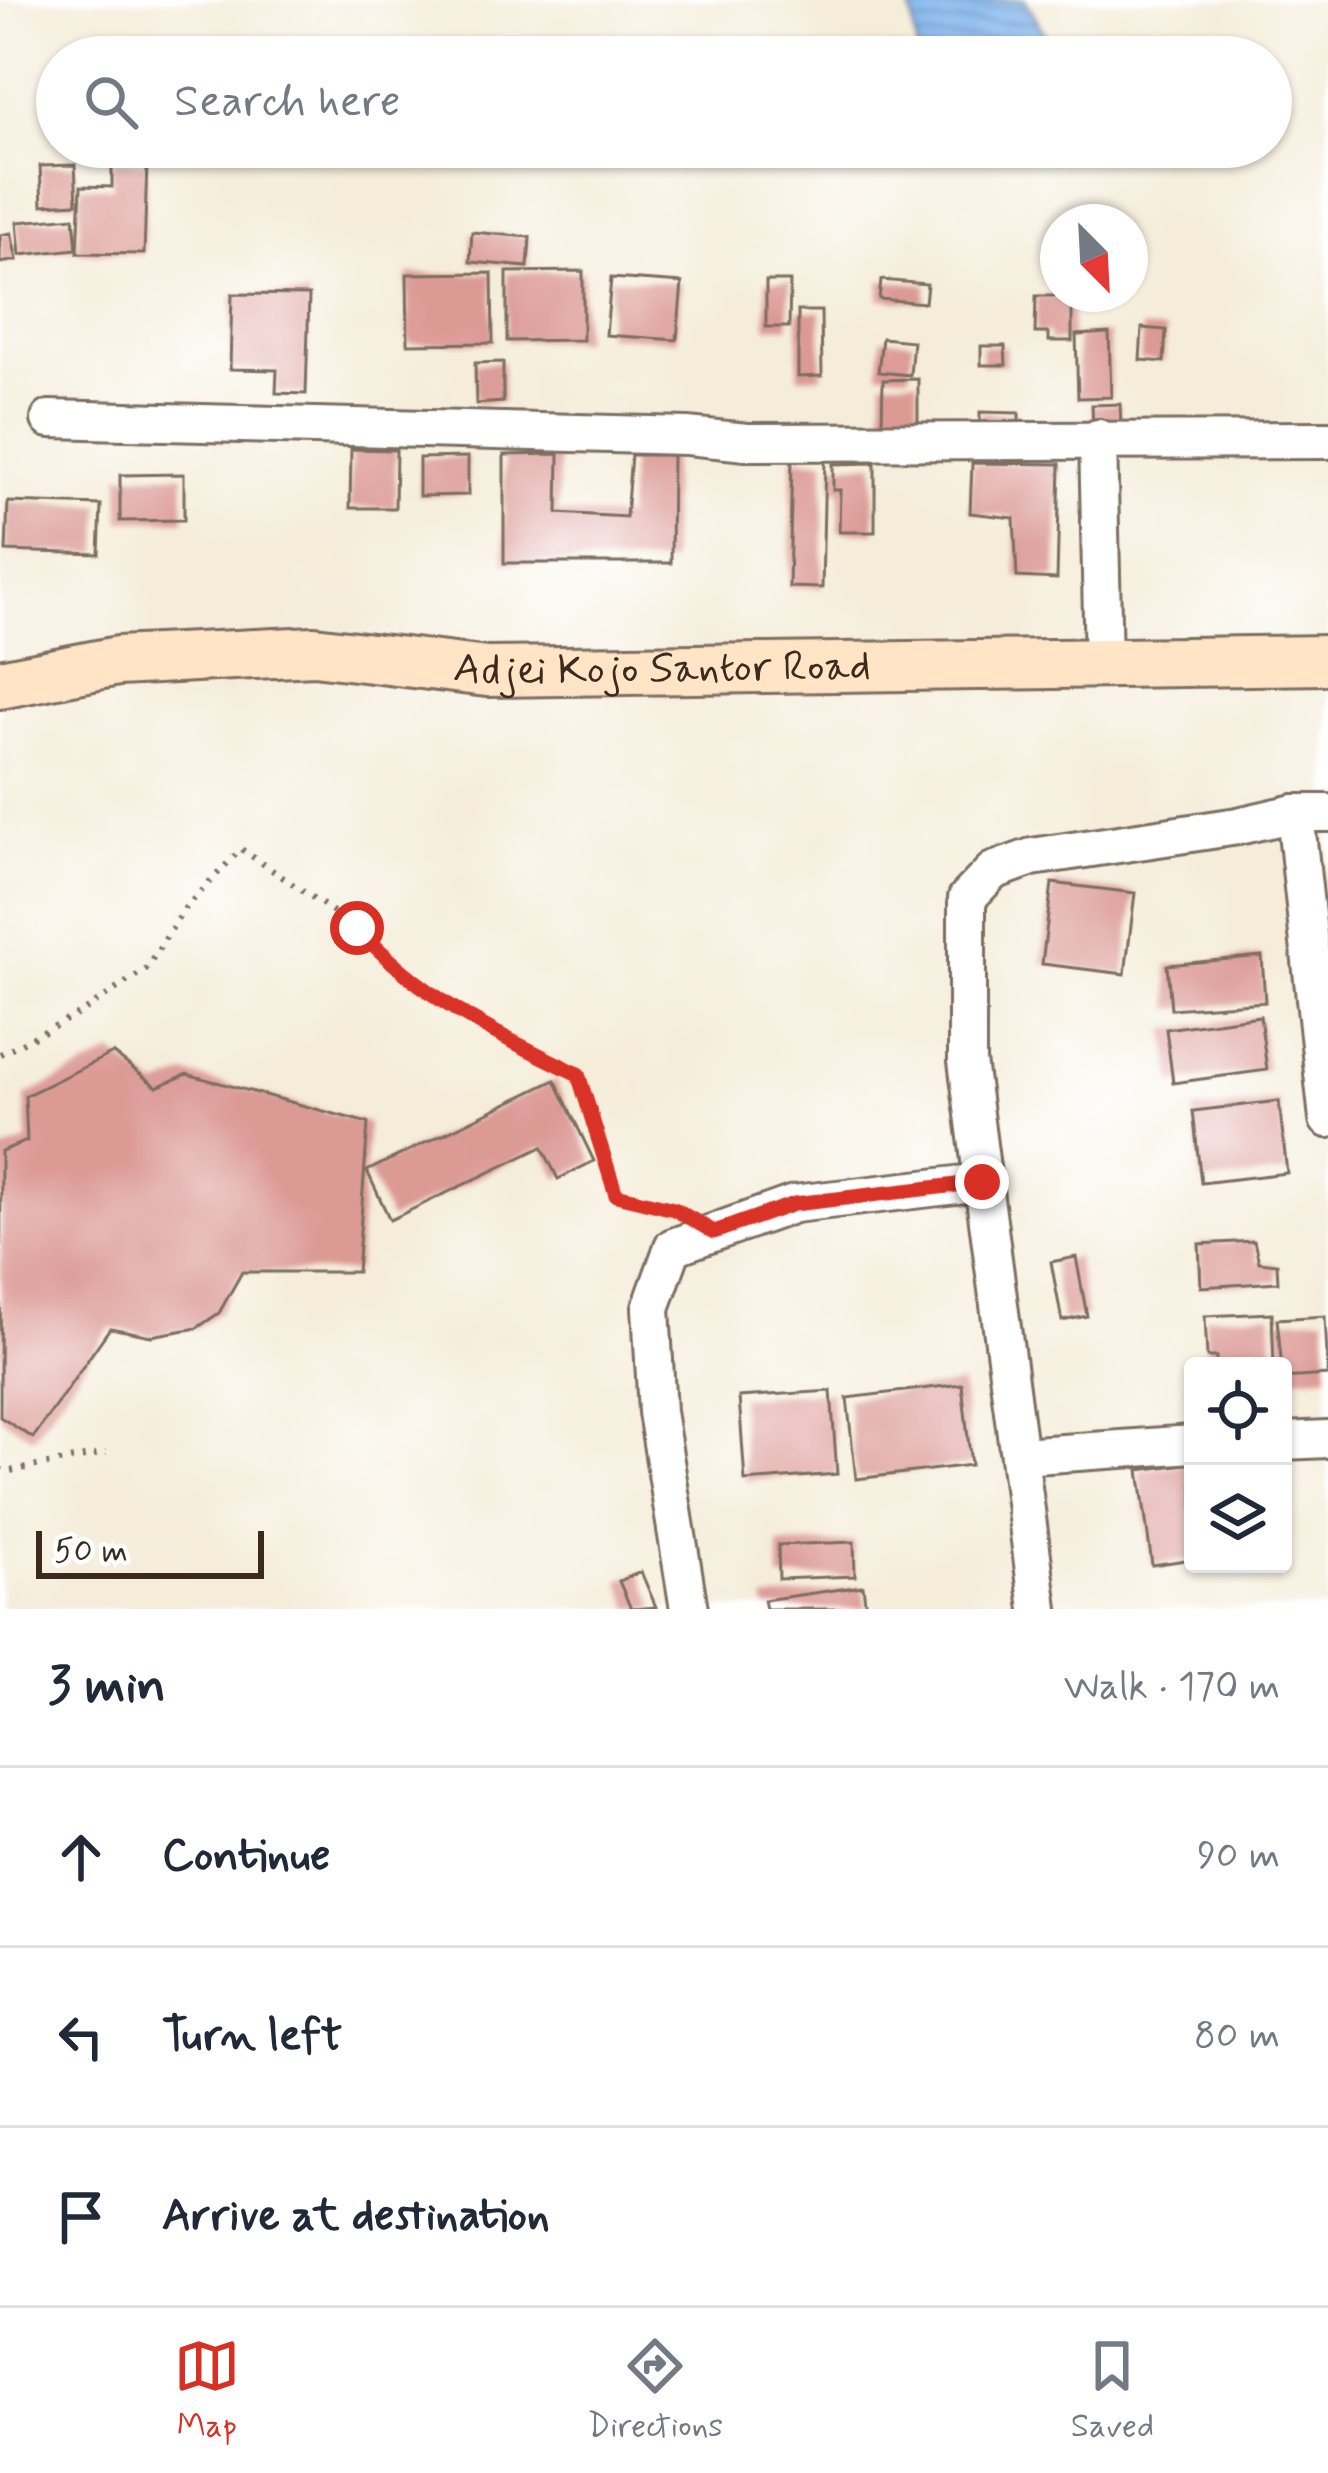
<!DOCTYPE html>
<meta charset="utf-8">
<style>
:root{--surface:#fff;--page:#f2f2f3;--text:#1f2937;--muted:#747a83;--line:#e0e1e3;--accent:#d93025}
body{margin:0;font-family:Mynerve,sans-serif;background:var(--page);color:var(--text)}
.controls{position:absolute;right:36px;bottom:36px;display:grid;overflow:hidden;border-radius:12px;box-shadow:0 3px 9px #0004}
.controls button{width:108px;height:108px;display:grid;place-items:center;padding:0;border:0;border-bottom:3px solid var(--line);background:var(--surface);color:var(--text);font:60px sans-serif}
.compass{position:absolute;left:1040px;top:204px;width:108px;height:108px;border-radius:50%;background:var(--surface);box-shadow:0 3px 9px #0004;rotate:156deg}
.scale{position:absolute;left:36px;bottom:30px;width:228px;box-sizing:border-box;padding-left:12px;border:6px solid #3b2a1e;border-top:0;font-size:33px;line-height:42px;white-space:nowrap;color:#3b2a1e;-webkit-text-stroke:9px #fff;paint-order:stroke}
.stop{position:absolute;width:36px;height:36px;margin:-27px;border:9px solid #d93025;border-radius:50%;background:#fff}
.stop.end{background:#d93025;border-color:#fff;box-shadow:0 3px 12px #0008}
.list{margin:0;padding:0;list-style:none}
h2{display:flex;justify-content:space-between;align-items:center;height:156px;margin:0;padding:0 48px;font-size:51px}
h2 small{font-size:39px;font-weight:400;color:var(--muted)}
.list li{display:grid;grid-template-columns:78px 1fr auto;gap:36px;align-items:center;box-sizing:border-box;height:180px;padding:0 48px;border-top:3px solid var(--line)}
.list b{display:block;font-size:45px;white-space:nowrap}
.list em{font-size:39px;font-style:normal;color:var(--muted)}
.icon{flex:none;width:66px;height:66px;fill:none;stroke:currentColor;stroke-width:2;stroke-linecap:round;stroke-linejoin:round}
.map{position:relative;flex:none;width:1328px;height:1609px;overflow:hidden}
.search{position:absolute;background:var(--surface);box-shadow:0 3px 9px #0004;left:36px;right:36px;top:36px;height:132px;display:flex;align-items:center;gap:30px;box-sizing:border-box;padding:0 42px;border-radius:66px;color:var(--muted);font-size:45px}
.sheet{height:696px;background:var(--surface)}
nav{display:flex;justify-content:space-around;align-items:center;box-sizing:border-box;height:168px;border-top:3px solid var(--line);background:var(--surface);font-size:33px;color:var(--muted)}
nav a{display:grid;justify-items:center;gap:6px}
nav .on{color:var(--accent)}
.map>svg:first-child{display:block}
.water{fill:url(#water-rules);stroke:#5c6e85;stroke-width:3}
.building{fill:#dc9a95}
.lines{fill:none;stroke-linecap:round;stroke-linejoin:round}
.street-casing{stroke:#7c6e60;stroke-width:42}
.secondary-casing{stroke:#7c6e60;stroke-width:54}
.path{stroke:#7c6e60;stroke-width:6;stroke-dasharray:3 9;stroke-linecap:butt}
.street{stroke:#fff;stroke-width:36}
.secondary{stroke:#ffe4c6;stroke-width:48}
.route{stroke:#d93025;stroke-width:15}
.labels{text-anchor:middle;dominant-baseline:central;stroke-width:10;stroke-linejoin:round;paint-order:stroke}
.street-label{font-size:42px;fill:#3b2a1e;stroke:#fff}
</style>
<div class="map">
<svg width="1328" height="1609" viewBox="0 0 1328 1609">
<defs>
<pattern id="water-rules" width="6" height="5" patternUnits="userSpaceOnUse" patternTransform="scale(3)"><rect width="6" height="5" fill="#7eb2ec"/><path d="M0 2.5h6" fill="none" stroke="#6891bf"/></pattern>
</defs>
<rect width="100%" height="100%" fill="#fff"/>
<filter id="ink" filterUnits="userSpaceOnUse"><feTurbulence type="fractalNoise" baseFrequency=".00833" numOctaves="2"/><feDisplacementMap in="SourceGraphic" scale="24" xChannelSelector="R" yChannelSelector="G"/><feConvolveMatrix kernelMatrix="1 2 1 2 8 2 1 2 1" color-interpolation-filters="sRGB"/></filter>
<filter id="wash" filterUnits="userSpaceOnUse"><feTurbulence type="fractalNoise" baseFrequency=".004" numOctaves="4" result="noise"/><feDisplacementMap in="SourceGraphic" scale="48" xChannelSelector="R" yChannelSelector="G"/><feGaussianBlur stdDeviation="2.7" result="paint"/><feColorMatrix in="noise" values="0 0 0 0 0 0 0 0 0 0 0 0 0 0 0 0 0 1.4 0 .05"/><feComposite in="paint" operator="in"/></filter>
<g filter="url(#wash)">
<rect width="100%" height="100%" fill="#f5edda"/>
<polygon class="water" points="910,0 1025,0 1058,57 918,57"/>
<g id="blocks">
<g class="building">
<polygon points="112,162 147,164 144,254 78,253 81,186 112,187"/>
<polygon points="75,165 77,203 42,205 40,166"/>
<polygon points="74,217 77,249 20,255 17,222"/>
<polygon points="472,232 530,237 528,267 470,262"/>
<polygon points="11,233 17,260 0,263 0,235"/>
<polygon points="583,271 583,340 507,341 507,272"/>
<polygon points="492,273 493,343 408,344 407,274"/>
<polygon points="611,278 682,283 677,340 606,335"/>
<polygon points="881,280 927,284 925,303 879,299"/>
<polygon points="766,281 790,281 789,327 766,327"/>
<polygon points="232,294 309,295 306,394 276,393 277,370 230,369"/>
<polygon points="1036,296 1072,296 1072,341 1049,341 1049,333 1035,333"/>
<polygon points="798,311 821,311 822,376 798,377"/>
<polygon points="1142,328 1166,330 1164,362 1140,360"/>
<polygon points="1109,333 1111,397 1078,398 1076,335"/>
<polygon points="882,338 913,341 910,375 878,372"/>
<polygon points="981,346 1005,346 1006,365 981,365"/>
<polygon points="503,362 503,402 476,404 475,363"/>
<polygon points="918,379 918,424 882,424 883,380"/>
<polygon points="1120,404 1121,426 1093,428 1092,405"/>
<polygon points="980,412 1019,413 1019,435 980,435"/>
<polygon points="351,449 396,450 395,508 350,508"/>
<polygon points="559,454 558,513 626,517 631,455 672,455 671,563 504,563 504,455"/>
<polygon points="468,457 468,495 419,496 419,458"/>
<polygon points="792,459 825,460 822,588 789,587"/>
<polygon points="875,463 875,532 839,532 840,490 833,490 833,464"/>
<polygon points="972,463 1060,464 1057,579 1017,577 1014,518 970,513"/>
<polygon points="184,474 184,520 120,521 120,475"/>
<polygon points="8,502 101,505 99,554 6,551"/>
<polygon points="1052,883 1135,893 1125,974 1042,964"/>
<polygon points="1262,956 1265,1002 1171,1009 1167,965"/>
<polygon points="1260,1016 1267,1070 1173,1083 1166,1029"/>
<polygon points="113,1053 157,1087 187,1074 368,1123 357,1272 242,1272 219,1313 197,1328 151,1336 110,1328 33,1438 0,1417 1,1151 27,1141 25,1096"/>
<polygon points="555,1080 594,1161 558,1179 542,1147 390,1220 367,1171"/>
<polygon points="1279,1101 1287,1173 1201,1183 1193,1111"/>
<polygon points="1254,1241 1259,1262 1277,1264 1278,1282 1201,1287 1199,1244"/>
<polygon points="1076,1257 1087,1316 1062,1321 1051,1262"/>
<polygon points="1272,1313 1274,1366 1216,1366 1216,1357 1207,1357 1205,1316"/>
<polygon points="1325,1316 1328,1375 1283,1378 1277,1319"/>
<polygon points="962,1384 971,1465 856,1479 847,1398"/>
<polygon points="831,1391 837,1474 745,1481 739,1397"/>
<polygon points="1193,1463 1193,1559 1152,1565 1139,1470"/>
<polygon points="854,1542 855,1576 779,1579 778,1545"/>
<polygon points="641,1572 656,1607 631,1609 619,1581"/>
<polygon points="863,1586 866,1609 766,1609 764,1600"/>
</g>
</g>
</g>
<g filter="url(#ink)">
<use href="#blocks" fill-opacity="0" stroke="#7c6e60" stroke-width="3"/>
<g class="lines">
<defs>
<g id="street">
<polyline points="50,419 687,436 747,442 1328,440"/>
<polyline points="1098,438 1103,665"/>
<polyline points="1295,813 1328,1119"/>
<polyline points="1283,1441 1328,1439"/>
<polyline points="1020,1456 1193,1444"/>
<polyline points="689,1609 657,1412 651,1308 673,1247 794,1204 982,1182"/>
<polyline points="1039,1609 967,1061 967,898 993,871 1032,857 1238,826 1295,813 1328,813"/>
</g>
<g id="secondary">
<path id="s1" d="M0 684 118 661 314 651 487 672 1328 660"/>
</g>
</defs>
<use href="#street" class="street-casing"/>
<use href="#secondary" class="secondary-casing"/>
<g class="path">
<polyline points="0,1054 82,1012 146,969 185,908 241,849 357,928 398,972 469,1022 578,1074 616,1195 675,1210"/>
<polyline points="0,1469 5,1472 106,1453"/>
</g>
<use href="#street" class="street"/>
<use href="#secondary" class="secondary"/>
</g>
</g>
<g class="lines" filter="url(#ink)">
<path class="route" d="M357 928C427 1002 488 1030 578 1074L616 1195 674 1209 714 1232 794 1204 982 1182"/>
</g>
<g class="labels">
<g class="street-label">
<text stroke="none"><textPath href="#s1" startOffset="666">Adjei Kojo Santor Road</textPath></text>
</g>
</g>
</svg>
<div class="controls">
<button><svg class="icon" aria-label="locate" viewBox="0 0 24 24"><circle cx="12" cy="12" r="6"/><path d="M12 2v4M12 18v4M2 12h4M18 12h4"/></svg></button>
<button><svg class="icon" aria-label="layers" viewBox="0 0 24 24"><path d="M12 4l9 5-9 5-9-5zM3 14l9 5 9-5"/></svg></button>
</div>
<svg class="compass" viewBox="-18 -18 36 36"><path d="M0-13l5 13h-10z" fill="#e53935"/><path d="M0 13l5-13h-10z" fill="#747a83"/></svg>
<div class="scale">50 m</div>
<div class="stop" style="left:357px;top:928px"></div>
<div class="stop end" style="left:982px;top:1182px"></div>
<div class="search"><svg class="icon" aria-label="search" viewBox="0 0 24 24"><circle cx="10" cy="10" r="6"/><path d="M15 15l6 6"/></svg>Search here</div>
</div>
<section class="sheet">
<h2>3 min<small>Walk · 170 m</small></h2>
<ul class="list">
<li><svg class="icon" aria-label="ahead" viewBox="0 0 24 24"><path d="M12 20V5M6 11l6-6 6 6"/></svg><div><b>Continue</b></div><em>90 m</em></li>
<li><svg class="icon" aria-label="left" viewBox="0 0 24 24"><path d="M17 20v-9H6M10 6l-5 5 5 5"/></svg><div><b>Turn left</b></div><em>80 m</em></li>
<li><svg class="icon" aria-label="arrive" viewBox="0 0 24 24"><path d="M6 21V4h12l-3 4 3 4H6"/></svg><div><b>Arrive at destination</b></div></li>
</ul>
</section>
<nav>
<a class="on"><svg class="icon" aria-label="map" viewBox="0 0 24 24"><path d="M3 6l6-2 6 2 6-2v14l-6 2-6-2-6 2zM9 4v14M15 6v14"/></svg>Map</a>
<a><svg class="icon" aria-label="directions" viewBox="0 0 24 24"><path d="M12 3l9 9-9 9-9-9zM9 14v-3h6M13 9l2 2-2 2"/></svg>Directions</a>
<a><svg class="icon" aria-label="saved" viewBox="0 0 24 24"><path d="M7 4h10v16l-5-4-5 4z"/></svg>Saved</a>
</nav>
